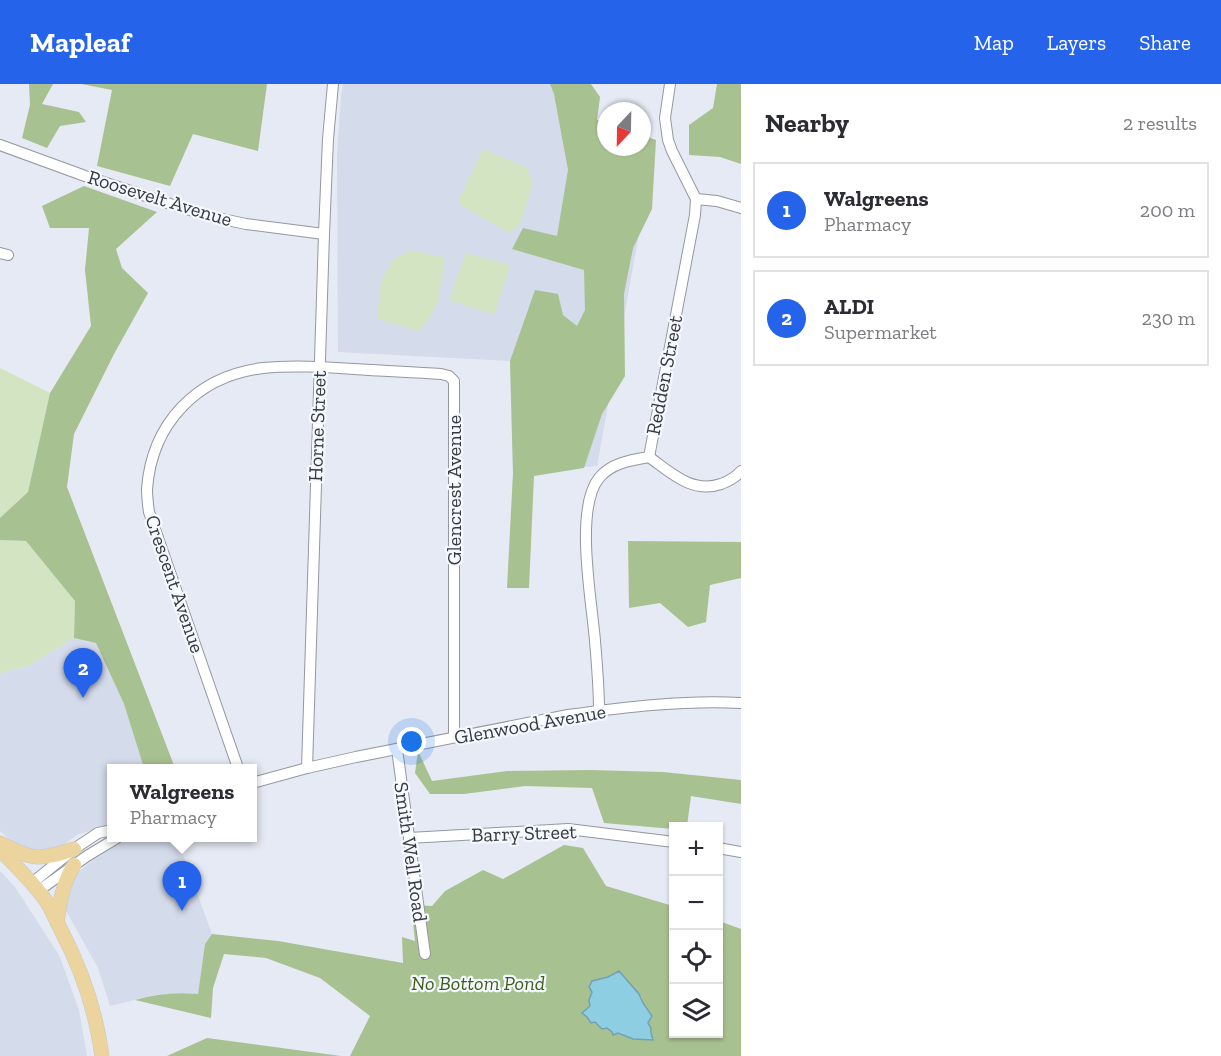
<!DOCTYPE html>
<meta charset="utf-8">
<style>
:root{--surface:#fff;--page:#f7f7f7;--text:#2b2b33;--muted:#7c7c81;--line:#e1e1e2;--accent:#2563eb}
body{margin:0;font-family:"Zilla Slab",serif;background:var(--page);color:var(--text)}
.controls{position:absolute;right:18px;bottom:18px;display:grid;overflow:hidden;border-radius:0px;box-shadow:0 2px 4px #0004}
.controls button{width:54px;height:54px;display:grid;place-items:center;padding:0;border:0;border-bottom:2px solid var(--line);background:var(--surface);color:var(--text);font:30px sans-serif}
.compass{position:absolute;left:597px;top:18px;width:54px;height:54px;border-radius:50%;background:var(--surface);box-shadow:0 2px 4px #0004;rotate:202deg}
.you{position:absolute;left:412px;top:658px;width:21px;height:21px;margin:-15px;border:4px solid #fff;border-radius:50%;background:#1a73e8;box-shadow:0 0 0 9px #1a73e833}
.badge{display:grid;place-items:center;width:39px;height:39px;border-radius:50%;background:var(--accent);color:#fff;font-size:20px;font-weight:700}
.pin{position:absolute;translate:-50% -50px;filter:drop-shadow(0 2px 3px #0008)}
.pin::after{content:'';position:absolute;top:32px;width:21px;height:18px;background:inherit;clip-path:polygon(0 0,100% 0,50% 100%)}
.popup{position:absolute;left:107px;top:680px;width:150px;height:78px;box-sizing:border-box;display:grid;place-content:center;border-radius:0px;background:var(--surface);filter:drop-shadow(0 2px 4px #0005);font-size:20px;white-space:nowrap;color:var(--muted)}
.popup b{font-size:22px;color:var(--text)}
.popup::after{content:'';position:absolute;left:50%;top:100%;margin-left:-12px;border:12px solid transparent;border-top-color:var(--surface)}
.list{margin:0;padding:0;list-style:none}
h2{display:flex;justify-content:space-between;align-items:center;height:78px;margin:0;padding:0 24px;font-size:26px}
h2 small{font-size:20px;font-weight:400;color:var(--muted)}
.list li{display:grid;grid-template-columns:39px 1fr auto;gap:18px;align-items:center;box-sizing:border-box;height:96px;margin:0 12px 12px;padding:0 12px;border:2px solid var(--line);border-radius:0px}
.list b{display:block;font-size:22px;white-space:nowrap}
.list p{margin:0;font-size:20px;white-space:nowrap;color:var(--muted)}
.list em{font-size:20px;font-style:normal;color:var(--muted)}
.icon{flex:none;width:33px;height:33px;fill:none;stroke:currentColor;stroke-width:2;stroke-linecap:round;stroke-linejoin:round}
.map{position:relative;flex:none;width:741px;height:972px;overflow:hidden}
header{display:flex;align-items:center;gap:36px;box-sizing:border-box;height:84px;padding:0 30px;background:var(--accent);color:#fff}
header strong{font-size:28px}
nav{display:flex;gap:33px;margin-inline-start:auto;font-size:21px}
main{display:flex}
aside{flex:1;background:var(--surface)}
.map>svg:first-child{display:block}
.built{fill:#d4dbeb}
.green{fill:#d2e4c1}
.forest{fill:#a8c190;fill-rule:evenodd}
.water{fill:#8dcee3;stroke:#73a1b1;stroke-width:1.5}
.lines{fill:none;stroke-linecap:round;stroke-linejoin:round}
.minor-casing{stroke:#93979f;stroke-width:12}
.major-casing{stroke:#c7c8c8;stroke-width:15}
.minor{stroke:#fff;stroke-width:10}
.major{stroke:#ebd49d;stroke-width:14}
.labels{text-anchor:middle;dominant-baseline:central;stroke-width:4.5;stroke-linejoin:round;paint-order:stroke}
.street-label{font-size:20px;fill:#37393c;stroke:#f4f8ff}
.park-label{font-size:20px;font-style:italic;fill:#3f5c16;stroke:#f4f8ff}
</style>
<header>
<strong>Mapleaf</strong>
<nav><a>Map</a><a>Layers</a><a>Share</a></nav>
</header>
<main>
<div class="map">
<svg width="741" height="972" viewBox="0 0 741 972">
<rect width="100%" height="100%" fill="#e6eaf4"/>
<g class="built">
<polygon points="343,0 575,0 600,13 597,36 606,39 606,63 642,63 642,51 656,56 597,382 513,389 510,277 338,268 337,69 341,12"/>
<polygon points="74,554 96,559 124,620 144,684 112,684 111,740 77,751 52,769 29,773 0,747 0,589 28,582"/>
<polygon points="130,754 177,754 212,850 205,860 198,910 189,909 150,912 110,922 98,884 65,825 67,804 76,790 94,775"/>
<polygon points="0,787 15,803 59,871 79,926 87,972 0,972"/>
</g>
<g class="green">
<polygon points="483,65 526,83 533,99 520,140 510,149 469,126 458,118"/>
<polygon points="411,166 445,174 438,218 429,234 419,247 377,235 381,197 393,176"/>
<polygon points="466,169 510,181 494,231 449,216"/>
<polygon points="0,284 50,309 28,408 0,434"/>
<polygon points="0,456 26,457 75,517 74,554 28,582 0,589"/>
</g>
<g class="forest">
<polygon points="29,0 53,0 42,20 79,28 86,38 60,42 47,64 22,54 30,21"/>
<polygon points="81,0 267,0 258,67 193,50 170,102 97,82 112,6"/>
<polygon points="550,0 591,0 600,13 597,36 606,39 606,63 642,63 642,51 656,56 652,125 633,164 624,210 625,292 602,330 584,384 534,392 529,504 507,504 513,389 510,277 535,206 558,210 563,231 577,242 585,226 584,186 512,165 523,144 557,152 568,86 554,10"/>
<polygon points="717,0 741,0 741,80 720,73 689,71 689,41 713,24"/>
<polygon points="84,102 157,128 116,165 122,184 148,209 114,270 74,350 67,403 175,684 144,684 124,620 96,559 74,554 75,517 26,457 0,456 0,434 28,408 50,309 91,242 85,186 89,144 50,144 42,122"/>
<polygon points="628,457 741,458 741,494 710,501 706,538 688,543 660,519 629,524"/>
<polygon points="418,667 432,697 507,687 590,686 663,688 741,696 741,720 691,712 687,742 674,742 673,745 604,739 592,704 525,702 464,710 430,710 415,689"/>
<path d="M564 761 583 764 606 802 673 822 674 950H718L719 837 741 845V972H350L370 932 320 894 266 874 224 870 213 904 211 934 135 916C155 910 177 908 198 910L205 860 212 850 278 857 403 879 402 853 415 857 411 821 432 822 445 807 483 786 503 795ZM608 893 641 912 643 919 652 932 648 939C651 945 651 950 653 956L633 955 613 948 587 933 592 908V897Z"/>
<polygon points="207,954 341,972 167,972"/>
</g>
<polygon class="water" points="619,887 639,910 643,919 652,932 648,939 651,944 651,949 653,956 633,955 618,949 613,951 612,948 607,944 602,945 595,938 591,939 587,933 582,929 590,922 589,916 592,908 589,903 592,897 608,893"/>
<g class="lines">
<defs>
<g id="minor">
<polyline points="0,61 85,92 167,119 213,133 246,140 324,150"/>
<polyline points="696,115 717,117 741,124"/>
<polyline points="0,169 8,171"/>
<polyline points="649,373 695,131 696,115 672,67 668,56 665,34 670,0"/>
<path d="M649 373C670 388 692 410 721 400 729 397 736 393 741 387"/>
<path d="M599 626C599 603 597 580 595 557 592 518 574 425 599 394 611 379 631 376 649 373"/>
<polyline points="397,665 425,870"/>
<path d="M238 684 149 428C148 421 147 413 147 405 152 339 197 292 263 284 293 281 324 283 354 285 383 287 412 288 441 290L449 292 454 297V653"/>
<polyline points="307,684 324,150 328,55 333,0"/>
<path d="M252 699 307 684 356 673 568 631C625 623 684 616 741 619"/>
<polyline points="409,754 568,745 674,758"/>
<polyline points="718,764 741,768"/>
<polyline points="32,799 74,765 98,749 112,746"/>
<polyline points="38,807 87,772 117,754"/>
</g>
<g id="major">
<path d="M0 759C34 776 37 777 74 765"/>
<path d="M0 766C16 782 33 798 46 817 52 826 56 836 61 846 82 886 96 927 102 972"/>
<path d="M57 838C60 817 63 799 74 781"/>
</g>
</defs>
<use href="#minor" class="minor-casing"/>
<use href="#major" class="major-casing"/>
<use href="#minor" class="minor"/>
<use href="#major" class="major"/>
</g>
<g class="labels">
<g class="street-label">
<text transform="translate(160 114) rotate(17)">Roosevelt Avenue</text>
<text transform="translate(664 291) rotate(-79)">Redden Street</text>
<text transform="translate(317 342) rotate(-88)">Horne Street</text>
<text transform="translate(454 406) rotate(-90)">Glencrest Avenue</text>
<text transform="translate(175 500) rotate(71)">Crescent Avenue</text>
<text transform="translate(530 640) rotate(-10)">Glenwood Avenue</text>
<text transform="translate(524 749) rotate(-2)">Barry Street</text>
<text transform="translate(411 768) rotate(82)">Smith Well Road</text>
</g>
<g class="park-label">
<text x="478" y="899">No Bottom Pond</text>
</g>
</g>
</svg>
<div class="controls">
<button>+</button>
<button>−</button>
<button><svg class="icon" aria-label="locate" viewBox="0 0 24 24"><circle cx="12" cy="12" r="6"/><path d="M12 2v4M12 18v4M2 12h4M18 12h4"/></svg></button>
<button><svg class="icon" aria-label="layers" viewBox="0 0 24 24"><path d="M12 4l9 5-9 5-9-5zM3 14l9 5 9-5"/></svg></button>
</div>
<svg class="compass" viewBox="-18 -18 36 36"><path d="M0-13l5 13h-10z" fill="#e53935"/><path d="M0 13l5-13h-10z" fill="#7c7c81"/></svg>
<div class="you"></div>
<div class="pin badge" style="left:182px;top:827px">1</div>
<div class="popup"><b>Walgreens</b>Pharmacy</div>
<div class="pin badge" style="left:83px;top:614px">2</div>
</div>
<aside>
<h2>Nearby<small>2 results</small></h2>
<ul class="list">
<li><span class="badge">1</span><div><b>Walgreens</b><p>Pharmacy</p></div><em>200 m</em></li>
<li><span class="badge">2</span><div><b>ALDI</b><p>Supermarket</p></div><em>230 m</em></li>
</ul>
</aside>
</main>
